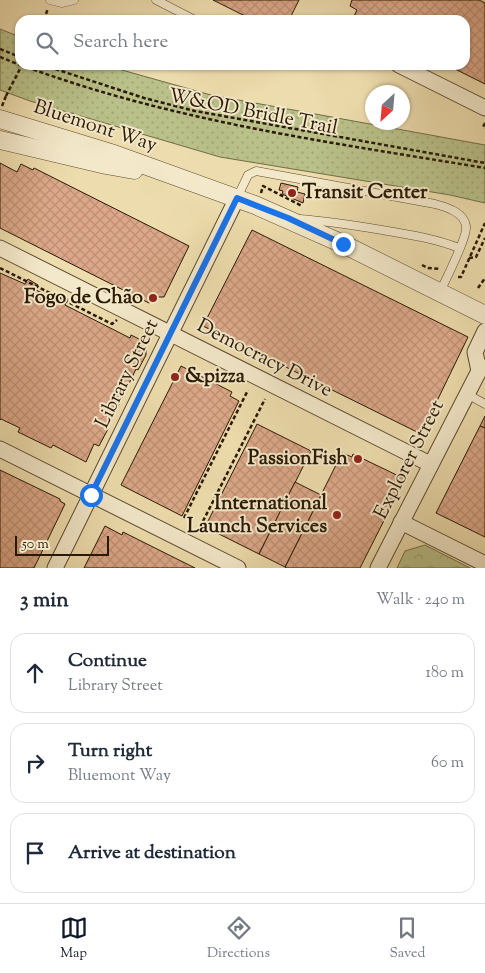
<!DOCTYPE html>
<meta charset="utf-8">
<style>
:root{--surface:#fff;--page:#f6f6f7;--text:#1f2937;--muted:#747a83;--line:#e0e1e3;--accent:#111827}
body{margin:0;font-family:"Sorts Mill Goudy",serif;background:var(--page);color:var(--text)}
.compass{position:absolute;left:365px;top:85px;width:45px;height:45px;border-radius:50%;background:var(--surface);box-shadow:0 1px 4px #0004;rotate:206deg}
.scale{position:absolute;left:15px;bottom:12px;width:94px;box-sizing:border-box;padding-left:5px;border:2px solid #2a1903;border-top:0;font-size:14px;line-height:18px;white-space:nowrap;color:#2a1903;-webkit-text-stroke:4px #f3e8ca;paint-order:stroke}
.stop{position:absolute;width:15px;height:15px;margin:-11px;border:4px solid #1a73e8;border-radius:50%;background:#fff}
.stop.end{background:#1a73e8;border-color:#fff;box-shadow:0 1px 5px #0008}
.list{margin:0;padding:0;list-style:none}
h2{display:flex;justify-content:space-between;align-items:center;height:65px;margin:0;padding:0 20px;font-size:21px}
h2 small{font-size:16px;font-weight:400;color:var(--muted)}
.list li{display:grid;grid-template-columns:32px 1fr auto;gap:15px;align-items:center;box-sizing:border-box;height:80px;margin:0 10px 10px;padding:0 10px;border:1px solid var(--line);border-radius:15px}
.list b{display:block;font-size:19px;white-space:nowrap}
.list p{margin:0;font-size:16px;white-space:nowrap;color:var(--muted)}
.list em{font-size:16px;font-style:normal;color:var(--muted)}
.icon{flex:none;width:28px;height:28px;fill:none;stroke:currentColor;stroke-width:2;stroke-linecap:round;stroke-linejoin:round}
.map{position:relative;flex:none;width:485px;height:568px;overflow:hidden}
.search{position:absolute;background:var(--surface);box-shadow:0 1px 4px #0004;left:15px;right:15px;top:15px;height:55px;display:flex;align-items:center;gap:12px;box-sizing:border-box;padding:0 18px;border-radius:15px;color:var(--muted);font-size:19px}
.sheet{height:335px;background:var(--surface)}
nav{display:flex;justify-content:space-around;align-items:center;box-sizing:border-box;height:70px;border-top:1px solid var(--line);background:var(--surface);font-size:14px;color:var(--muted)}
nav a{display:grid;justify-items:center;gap:2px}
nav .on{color:var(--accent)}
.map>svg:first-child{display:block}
.grass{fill:url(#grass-dots);stroke:#726c46}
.park{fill:url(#park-crowns);stroke:#726c46}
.building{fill:url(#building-cross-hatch);stroke:#2a1903}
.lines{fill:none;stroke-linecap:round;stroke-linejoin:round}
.service-casing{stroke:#5b4a2e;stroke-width:9}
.minor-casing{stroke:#5b4a2e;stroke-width:17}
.tertiary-casing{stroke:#5b4a2e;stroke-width:19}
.path{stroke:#2a1903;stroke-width:2.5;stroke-dasharray:4 2.5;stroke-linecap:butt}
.service{stroke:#f3e8ca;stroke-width:8}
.minor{stroke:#f3e8ca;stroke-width:15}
.tertiary{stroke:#f3e8ca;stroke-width:18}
.path-bridge{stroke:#2a1903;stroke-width:2.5;stroke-dasharray:4 2.5;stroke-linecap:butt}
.route{stroke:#1a73e8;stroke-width:6}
.poi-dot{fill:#8f2418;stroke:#f3e8ca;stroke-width:2}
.labels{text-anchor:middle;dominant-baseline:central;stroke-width:4;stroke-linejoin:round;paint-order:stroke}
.street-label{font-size:20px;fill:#2a1903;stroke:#f3e8ca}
.poi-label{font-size:20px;font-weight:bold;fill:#2a1903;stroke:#f3e8ca;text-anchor:end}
</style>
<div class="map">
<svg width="485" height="568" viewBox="0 0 485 568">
<defs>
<pattern id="grass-dots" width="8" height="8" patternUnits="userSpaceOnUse" patternTransform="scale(1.25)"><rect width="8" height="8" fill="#b9c089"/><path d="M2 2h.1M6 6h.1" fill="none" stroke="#9fa475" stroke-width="1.8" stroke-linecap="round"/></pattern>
<pattern id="park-crowns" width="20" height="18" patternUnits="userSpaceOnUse" patternTransform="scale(1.25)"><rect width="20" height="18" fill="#b9c089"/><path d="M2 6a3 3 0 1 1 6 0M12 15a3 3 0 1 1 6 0" fill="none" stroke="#9fa475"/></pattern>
<pattern id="building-cross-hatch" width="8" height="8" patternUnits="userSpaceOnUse" patternTransform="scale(1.25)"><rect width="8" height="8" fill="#dca889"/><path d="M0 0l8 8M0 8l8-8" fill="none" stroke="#bd9075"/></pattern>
</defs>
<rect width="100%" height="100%" fill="#eddcad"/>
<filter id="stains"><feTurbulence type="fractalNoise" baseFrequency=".004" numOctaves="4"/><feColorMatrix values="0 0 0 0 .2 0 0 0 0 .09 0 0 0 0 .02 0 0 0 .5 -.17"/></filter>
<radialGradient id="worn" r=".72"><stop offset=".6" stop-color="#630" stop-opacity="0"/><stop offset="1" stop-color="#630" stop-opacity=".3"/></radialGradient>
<polygon class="grass" points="0,29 20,37 20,65 104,65 211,95 485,145 485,203 450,195 220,157 30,101 0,90"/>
<polygon class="park" points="425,545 470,568 397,568 405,551"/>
<g class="building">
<polygon points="213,0 299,0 289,20 253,20"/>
<polygon points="352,0 479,0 485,3 485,84 447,65 465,65 465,20 356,20 353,18 357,10 350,6"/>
<polygon points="0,163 17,172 21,164 33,170 34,168 189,246 164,297 156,297 149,303 0,228"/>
<polygon points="281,183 298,187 297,192 305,194 303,203 282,194 283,191 279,190"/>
<polygon points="252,230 468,337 421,434 203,326"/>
<polygon points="0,273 25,284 28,279 38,285 36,290 55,299 57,294 68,299 65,305 130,338 131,335 141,340 146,347 146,355 138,370 136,369 113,417 111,417 106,428 108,429 99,446 94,444 86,462 53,445 51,448 18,432 20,428 1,419 0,420"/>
<polygon points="181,366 232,392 230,396 239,401 182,516 121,485"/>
<polygon points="485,416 485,428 480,426"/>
<polygon points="257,424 311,451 259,554 205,527"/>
<polygon points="480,426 485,428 485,537 436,513"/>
<polygon points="342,453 352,457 353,454 405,479 360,568 286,568 285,567"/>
<polygon points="0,470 60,499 60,501 65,504 34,568 0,568"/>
<polygon points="295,482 321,495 285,567 259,554"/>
<polygon points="105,526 122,535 123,532 195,568 84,568"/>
</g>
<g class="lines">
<defs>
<g id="service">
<polyline points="50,0 62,3 74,0"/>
<polyline points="156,0 195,20"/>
<path d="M237 198 248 175 256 171 435 204C446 207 464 212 466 226 468 236 445 281 440 292"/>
<path d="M299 219C329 221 358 226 388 231 412 235 436 239 459 248"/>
<polyline points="467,394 485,404"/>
</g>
<g id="minor">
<polyline points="399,65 485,108"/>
<polyline points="0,248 430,464"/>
<polyline points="479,371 475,352 485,331"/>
<polyline points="0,449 238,568"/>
<polyline points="401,522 485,564"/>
<polyline points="55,568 237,198"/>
<polyline points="378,568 479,371 485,367"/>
</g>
<g id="tertiary">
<polyline points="0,119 111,153 255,205 343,244 485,315"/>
<polyline points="0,140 106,165 134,170"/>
</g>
</defs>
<use href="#service" class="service-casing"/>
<use href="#minor" class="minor-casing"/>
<use href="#tertiary" class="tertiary-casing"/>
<g class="path">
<polyline points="44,20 48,8"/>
<polyline points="0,49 20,57"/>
<polyline points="0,57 20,65"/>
<path d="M21 65C171 121 328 142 485 168"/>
<polyline points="43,65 144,98 195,111 485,163"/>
<polyline points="2,106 6,96"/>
<polyline points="485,123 483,127 485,128"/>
<polyline points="261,193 263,186 302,206"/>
<polyline points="469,258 476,257 485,238"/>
<polyline points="422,265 428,268 440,269"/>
<polyline points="0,268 112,324 117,320"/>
<polyline points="458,277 461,277 485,223"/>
<polyline points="478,288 485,278"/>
<polyline points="184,518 248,390"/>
<polyline points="200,527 265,399"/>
</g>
<use href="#service" class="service"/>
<use href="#minor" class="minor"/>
<use href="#tertiary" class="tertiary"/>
<polyline class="path-bridge" points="6,96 22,65"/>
</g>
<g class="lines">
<polyline class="route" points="91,495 237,198 288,218 343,244"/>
</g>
<g class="poi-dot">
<circle cx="292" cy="193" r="5"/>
<circle cx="153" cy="298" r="5"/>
<circle cx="175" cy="377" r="5"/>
<circle cx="358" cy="459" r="5"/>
<circle cx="337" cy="515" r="5"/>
</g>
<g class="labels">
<g class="street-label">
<text transform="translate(253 113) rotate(11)">W&amp;OD Bridle Trail</text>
<text transform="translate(95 127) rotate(18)">Bluemont Way</text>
<text transform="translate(264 359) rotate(27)">Democracy Drive</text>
<text transform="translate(128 374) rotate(-64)">Library Street</text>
<text transform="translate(410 460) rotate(-63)">Explorer Street</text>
</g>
<g class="poi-label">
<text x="302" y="193" text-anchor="start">Transit Center</text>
<text x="143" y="298">Fogo de Chão</text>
<text x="185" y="377" text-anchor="start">&amp;pizza</text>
<text x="348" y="459">PassionFish</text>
<text x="327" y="504">International<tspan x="327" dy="23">Launch Services</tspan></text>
</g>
</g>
<rect width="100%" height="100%" filter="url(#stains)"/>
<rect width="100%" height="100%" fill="url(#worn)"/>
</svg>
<svg class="compass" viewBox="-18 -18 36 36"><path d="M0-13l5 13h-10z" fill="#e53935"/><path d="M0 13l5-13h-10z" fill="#747a83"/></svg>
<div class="scale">50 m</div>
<div class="stop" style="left:91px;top:495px"></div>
<div class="stop end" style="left:343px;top:244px"></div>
<div class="search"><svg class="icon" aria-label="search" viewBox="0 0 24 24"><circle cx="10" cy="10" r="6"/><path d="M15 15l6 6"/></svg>Search here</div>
</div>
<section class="sheet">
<h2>3 min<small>Walk · 240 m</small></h2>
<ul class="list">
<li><svg class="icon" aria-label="ahead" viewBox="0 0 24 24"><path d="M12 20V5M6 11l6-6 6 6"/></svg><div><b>Continue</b><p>Library Street</p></div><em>180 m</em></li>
<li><svg class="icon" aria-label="right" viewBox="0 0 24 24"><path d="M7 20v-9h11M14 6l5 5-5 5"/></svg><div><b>Turn right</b><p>Bluemont Way</p></div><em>60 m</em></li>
<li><svg class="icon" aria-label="arrive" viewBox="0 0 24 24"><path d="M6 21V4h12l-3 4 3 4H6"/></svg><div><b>Arrive at destination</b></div></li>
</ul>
</section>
<nav>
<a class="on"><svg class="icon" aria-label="map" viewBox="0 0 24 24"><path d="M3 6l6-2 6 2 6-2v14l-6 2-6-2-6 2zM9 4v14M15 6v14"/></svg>Map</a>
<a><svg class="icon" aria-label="directions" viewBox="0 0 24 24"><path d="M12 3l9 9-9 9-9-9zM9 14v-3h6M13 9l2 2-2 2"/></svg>Directions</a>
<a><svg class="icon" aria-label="saved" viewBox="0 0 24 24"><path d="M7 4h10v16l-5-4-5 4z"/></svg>Saved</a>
</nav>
